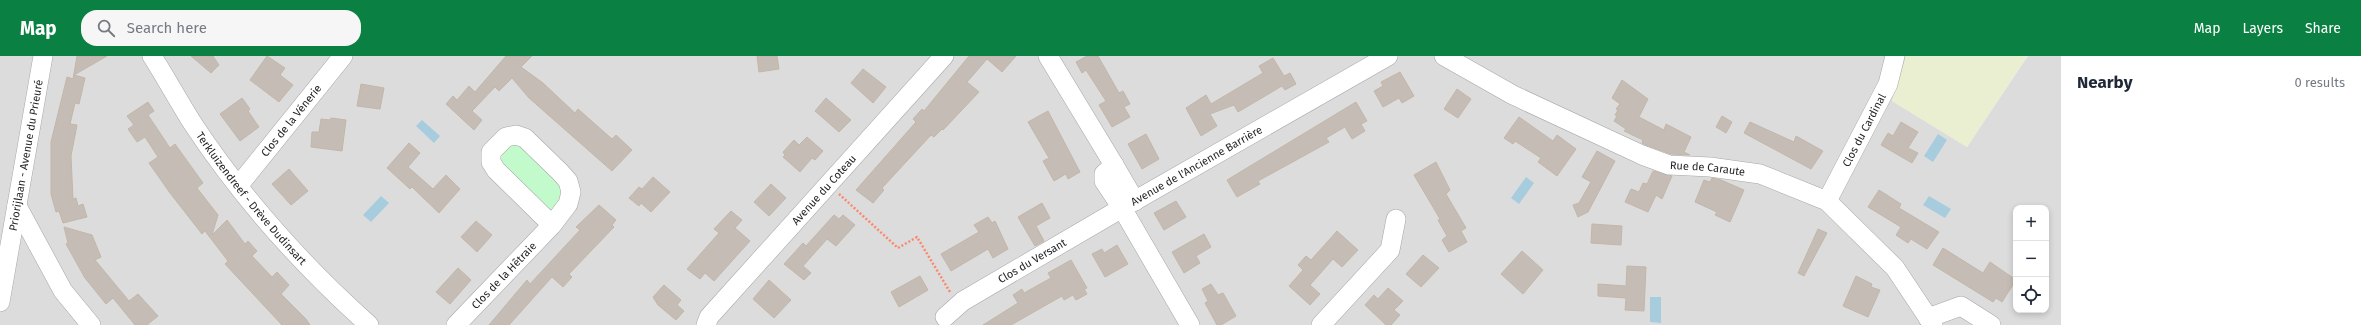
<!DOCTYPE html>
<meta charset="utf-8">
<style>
:root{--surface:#fff;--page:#f6f6f7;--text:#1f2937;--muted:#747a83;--line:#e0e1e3;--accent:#0b8043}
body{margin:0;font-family:"Fira Sans",sans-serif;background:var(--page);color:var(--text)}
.controls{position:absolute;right:12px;bottom:12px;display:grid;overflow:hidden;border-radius:8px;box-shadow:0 2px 6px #0003}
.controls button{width:36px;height:36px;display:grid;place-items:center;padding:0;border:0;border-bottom:1px solid var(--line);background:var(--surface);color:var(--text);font:20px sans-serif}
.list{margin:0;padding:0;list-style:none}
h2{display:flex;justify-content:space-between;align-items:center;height:52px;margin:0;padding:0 16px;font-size:17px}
h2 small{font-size:13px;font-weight:400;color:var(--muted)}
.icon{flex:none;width:22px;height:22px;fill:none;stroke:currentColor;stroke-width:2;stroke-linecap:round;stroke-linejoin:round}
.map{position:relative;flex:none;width:2061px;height:269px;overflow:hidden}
header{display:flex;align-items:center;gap:24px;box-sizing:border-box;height:56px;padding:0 20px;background:var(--accent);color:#fff}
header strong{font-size:19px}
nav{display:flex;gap:22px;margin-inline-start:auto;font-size:14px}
.search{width:280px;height:36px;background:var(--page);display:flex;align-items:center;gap:10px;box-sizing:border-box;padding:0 14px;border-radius:16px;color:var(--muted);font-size:15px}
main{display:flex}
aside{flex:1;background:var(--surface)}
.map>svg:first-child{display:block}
.residential{fill:#dddcdc;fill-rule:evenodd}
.farmland{fill:#eaefd1}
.park{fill:#c3facc}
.water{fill:#a6ccde}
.building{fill:#c5bdb5;stroke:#c2b6a8}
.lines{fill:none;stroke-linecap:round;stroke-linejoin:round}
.minor-casing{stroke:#a6a6a6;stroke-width:20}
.path{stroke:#fb886c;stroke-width:2.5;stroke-dasharray:2 2;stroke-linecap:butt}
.minor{stroke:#fff;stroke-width:19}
.labels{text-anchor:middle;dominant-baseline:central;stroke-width:3;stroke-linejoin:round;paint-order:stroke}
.street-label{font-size:11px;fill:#1f1f1f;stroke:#fff}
</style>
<header>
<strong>Map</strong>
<div class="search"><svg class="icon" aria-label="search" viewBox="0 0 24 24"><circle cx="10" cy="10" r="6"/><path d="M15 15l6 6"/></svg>Search here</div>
<nav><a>Map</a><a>Layers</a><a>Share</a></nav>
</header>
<main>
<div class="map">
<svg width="2061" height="269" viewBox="0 0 2061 269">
<rect width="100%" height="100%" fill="#f0eee5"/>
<path class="residential" d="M0 0H1906L1892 45 1967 91 2028 0H2061V269H0ZM2016 152H2046V254H2016Z"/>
<polygon class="farmland" points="1906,0 2027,0 1967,91 1892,45"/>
<polygon class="park" points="514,83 555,116 565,137 559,150 548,156 500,113 500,91"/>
<g class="water">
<polygon points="422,64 440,80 434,87 416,70"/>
<polygon points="1938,78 1947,84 1933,106 1924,100"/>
<polygon points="1526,121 1534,127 1519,148 1511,142"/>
<polygon points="381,140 389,147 371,166 363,159"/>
<polygon points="1929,140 1951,153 1945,162 1923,149"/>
<polygon points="1650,241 1661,241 1661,267 1650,266"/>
</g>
<g class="building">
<polygon points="77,0 107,0 74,19 85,22 79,48 75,47 70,68 77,69 71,100 73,143 76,142 78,150 83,148 87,161 63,167 59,155 56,156 51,138 51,86 67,21 73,23"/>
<polygon points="191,0 213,0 219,9 211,17"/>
<polygon points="267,0 285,12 280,19 293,29 279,46 250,24"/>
<polygon points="506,0 532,0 521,11 543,27 575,57 578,53 612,83 616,79 632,94 612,115 529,42 512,22 499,35 495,31 472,55 482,64 474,74 446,48 453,40 457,44 469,30 475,36"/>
<polygon points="757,0 777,0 779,13 759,16"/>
<polygon points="969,0 1016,0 1002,16 987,3 967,26 979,36 943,74 942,73 934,81 931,79 882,132 884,134 873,147 856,134 916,66 913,63 922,53 924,55"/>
<polygon points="1087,0 1098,0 1119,37 1123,35 1130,48 1124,51 1130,61 1112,71 1099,49 1106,45 1086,14 1082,17 1076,6"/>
<polygon points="1273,2 1284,20 1290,17 1296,28 1285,34 1282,30 1238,56 1234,49 1210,58 1217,70 1201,80 1186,52 1206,39 1211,48 1263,17 1259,10"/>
<polygon points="863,13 886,31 873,47 851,27"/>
<polygon points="1400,16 1414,40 1402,47 1399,42 1383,51 1374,35 1383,30 1381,26"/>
<polygon points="1622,24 1648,43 1639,61 1664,74 1666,68 1691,81 1684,96 1690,99 1671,98 1646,89 1642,87 1643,84 1624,75 1626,73 1614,65 1617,60 1615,59 1618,54 1616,53 1620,48 1612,42"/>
<polygon points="361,28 384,32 380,53 357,50"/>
<polygon points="1457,33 1471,43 1458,62 1444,53"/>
<polygon points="242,42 250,53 248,55 259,71 240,85 220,58"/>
<polygon points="826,42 851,64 839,76 815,55"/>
<polygon points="148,46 154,55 148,59 170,92 175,88 203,127 197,132 218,159 212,179 227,164 245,188 248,185 257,195 252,200 272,221 277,216 289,229 281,238 306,263 310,269 282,269 225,208 228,205 205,175 202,178 170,137 149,107 158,101 145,81 137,86 128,73 134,69 127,60"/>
<polygon points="1356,46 1367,65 1361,68 1365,75 1352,83 1345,71 1326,82 1329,86 1258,125 1260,128 1237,141 1227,124"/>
<polygon points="1048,55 1080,116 1068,123 1066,118 1054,125 1043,105 1049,102 1028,66"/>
<polygon points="1722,60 1732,66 1726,77 1716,71"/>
<polygon points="1519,61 1553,85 1557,79 1576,93 1557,120 1538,106 1541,102 1515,85 1513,88 1504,82"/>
<polygon points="331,62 346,64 342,95 311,91 312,76 319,76 321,63 330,64"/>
<polygon points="1750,66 1794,86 1796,80 1823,95 1811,113 1744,77"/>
<polygon points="1901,66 1918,76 1908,92 1918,97 1912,107 1881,89 1888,77 1893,80"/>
<polygon points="1146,78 1159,103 1142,113 1128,88"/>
<polygon points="807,81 823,95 815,104 812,102 800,116 783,101 785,99 783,96 794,84 799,89"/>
<polygon points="409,87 420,97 408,111 433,133 446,119 460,133 439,157 412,131 410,133 387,112"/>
<polygon points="1597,95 1615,105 1588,156 1578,161 1573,149 1579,147 1591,126 1582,121"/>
<polygon points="1436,106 1450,134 1446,138 1466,172 1461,175 1467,186 1449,196 1442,184 1447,180 1438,164 1440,163 1414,119"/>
<polygon points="289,113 308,135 291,149 272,128"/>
<polygon points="1653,115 1672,120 1662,143 1656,139 1648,156 1625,146 1631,133 1639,136 1643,127 1647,128"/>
<polygon points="653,121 670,136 651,156 641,147 639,150 629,142 639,131 642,133"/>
<polygon points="1712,122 1721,124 1744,134 1730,166 1715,159 1717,156 1695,146 1704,124 1710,126"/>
<polygon points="771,128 786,142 769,160 754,146"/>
<polygon points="1879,134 1901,148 1899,152 1939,176 1927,193 1911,183 1908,187 1896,179 1901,171 1868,151"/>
<polygon points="1176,145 1186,161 1164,174 1154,157"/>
<polygon points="1042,147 1050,162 1036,170 1044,185 1035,190 1018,161"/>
<polygon points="599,149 616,164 612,169 614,171 569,218 572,221 563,231 552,221 509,269 489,269 527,224 530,228 580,174 576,171"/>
<polygon points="731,155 742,164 735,172 750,185 714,225 705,217 700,223 687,213 719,177 714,173"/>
<polygon points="834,159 839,163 843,159 855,169 836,190 827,183 803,210 811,217 804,224 784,208 803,187 806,190"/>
<polygon points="988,161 992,167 995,165 1008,193 993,202 988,193 951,215 941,198 979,176 974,169"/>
<polygon points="476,165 492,179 477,196 461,181"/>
<polygon points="1592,168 1622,170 1621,189 1591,187"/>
<polygon points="64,171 92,179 101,201 95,204 129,245 138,238 158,260 147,269 135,269 113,242 106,248 85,222 66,188 68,187"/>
<polygon points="1818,173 1827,177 1804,220 1798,217"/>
<polygon points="1337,175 1358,194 1342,211 1333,203 1310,229 1320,238 1310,249 1289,230 1303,214 1298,209 1306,200 1311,204"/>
<polygon points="1204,178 1211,191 1196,200 1200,207 1184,217 1172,196"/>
<polygon points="1117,189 1128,208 1105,221 1092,198 1102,193 1104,197"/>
<polygon points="1943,192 1983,217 1990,206 2016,224 2002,246 1996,242 1993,246 1933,209"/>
<polygon points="1522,195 1543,214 1523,238 1501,218"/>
<polygon points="1423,199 1439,212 1421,231 1406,218"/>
<polygon points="1071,204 1087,232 1084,233 1087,238 1076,244 1073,239 1064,244 1062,240 1011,269 983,269 1018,247 1013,239 1022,233 1024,237 1051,222 1048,217"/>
<polygon points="1627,210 1646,211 1644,255 1625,254 1626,242 1598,240 1598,228 1626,230"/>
<polygon points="458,212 471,224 450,248 436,236"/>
<polygon points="920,220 928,234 899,251 891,236"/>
<polygon points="1856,220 1872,228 1871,231 1880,234 1868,261 1843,250"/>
<polygon points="769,224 791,244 774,262 753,243"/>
<polygon points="1211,228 1218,239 1223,237 1236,260 1221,269 1217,269 1205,247 1208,245 1202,233"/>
<polygon points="664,229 681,244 677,249 684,255 676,264 658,249 653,241"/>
<polygon points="1388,232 1403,245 1394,254 1400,259 1391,269 1386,269 1365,249 1374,239 1378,243"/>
</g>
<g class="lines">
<defs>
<g id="minor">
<path id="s1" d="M152 0C166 22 179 46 193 68 242 142 303 210 369 269"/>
<polyline points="1048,0 1114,109"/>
<path id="s2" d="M1444 0 1513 39 1642 99 1669 109 1710 111 1760 118 1827 145 1895 212 1933 269"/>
<path id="s3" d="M239 129 343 0"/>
<path id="s4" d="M1827 145 1888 28 1895 0"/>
<polyline points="17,150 63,235 91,269"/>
<path id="s5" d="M0 246 43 0"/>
<path id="s6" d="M945 261 963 245 1122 152 1104 125V118L1114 109 1135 145"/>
<polyline points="1928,262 1961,250 1991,269"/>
<path id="s7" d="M456 269 552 169 568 148 571 136 568 125 560 116 525 82 516 79 506 81 491 96V106L496 114 552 169"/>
<path id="s8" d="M706 269 709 261 944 0"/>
<path id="s9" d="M1190 269 1122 152 1388 0"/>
<polyline points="1321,269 1390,194 1396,163"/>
</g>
</defs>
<use href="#minor" class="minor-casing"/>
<polyline class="path" points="839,138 898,192 917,181 950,236"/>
<use href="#minor" class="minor"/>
</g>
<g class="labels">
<g class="street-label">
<text stroke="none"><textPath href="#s3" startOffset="83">Clos de la Vénerie</textPath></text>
<text stroke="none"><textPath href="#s4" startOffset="80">Clos du Cardinal</textPath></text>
<text stroke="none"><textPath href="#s5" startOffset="149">Priorijlaan - Avenue du Prieuré</textPath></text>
<text stroke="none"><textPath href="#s9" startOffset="221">Avenue de l'Ancienne Barrière</textPath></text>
<text stroke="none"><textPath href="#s2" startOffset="289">Rue de Caraute</textPath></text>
<text stroke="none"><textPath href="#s8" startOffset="180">Avenue du Coteau</textPath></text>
<text stroke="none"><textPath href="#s1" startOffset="174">Terkluizendreef - Drève Dudinsart</textPath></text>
<text stroke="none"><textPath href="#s6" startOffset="104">Clos du Versant</textPath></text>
<text stroke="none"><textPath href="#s7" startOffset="69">Clos de la Hêtraie</textPath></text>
</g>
</g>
</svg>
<div class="controls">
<button>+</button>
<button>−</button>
<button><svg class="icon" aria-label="locate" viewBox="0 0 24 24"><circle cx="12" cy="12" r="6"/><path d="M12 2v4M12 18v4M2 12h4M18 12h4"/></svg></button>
</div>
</div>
<aside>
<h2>Nearby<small>0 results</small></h2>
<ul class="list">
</ul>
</aside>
</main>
